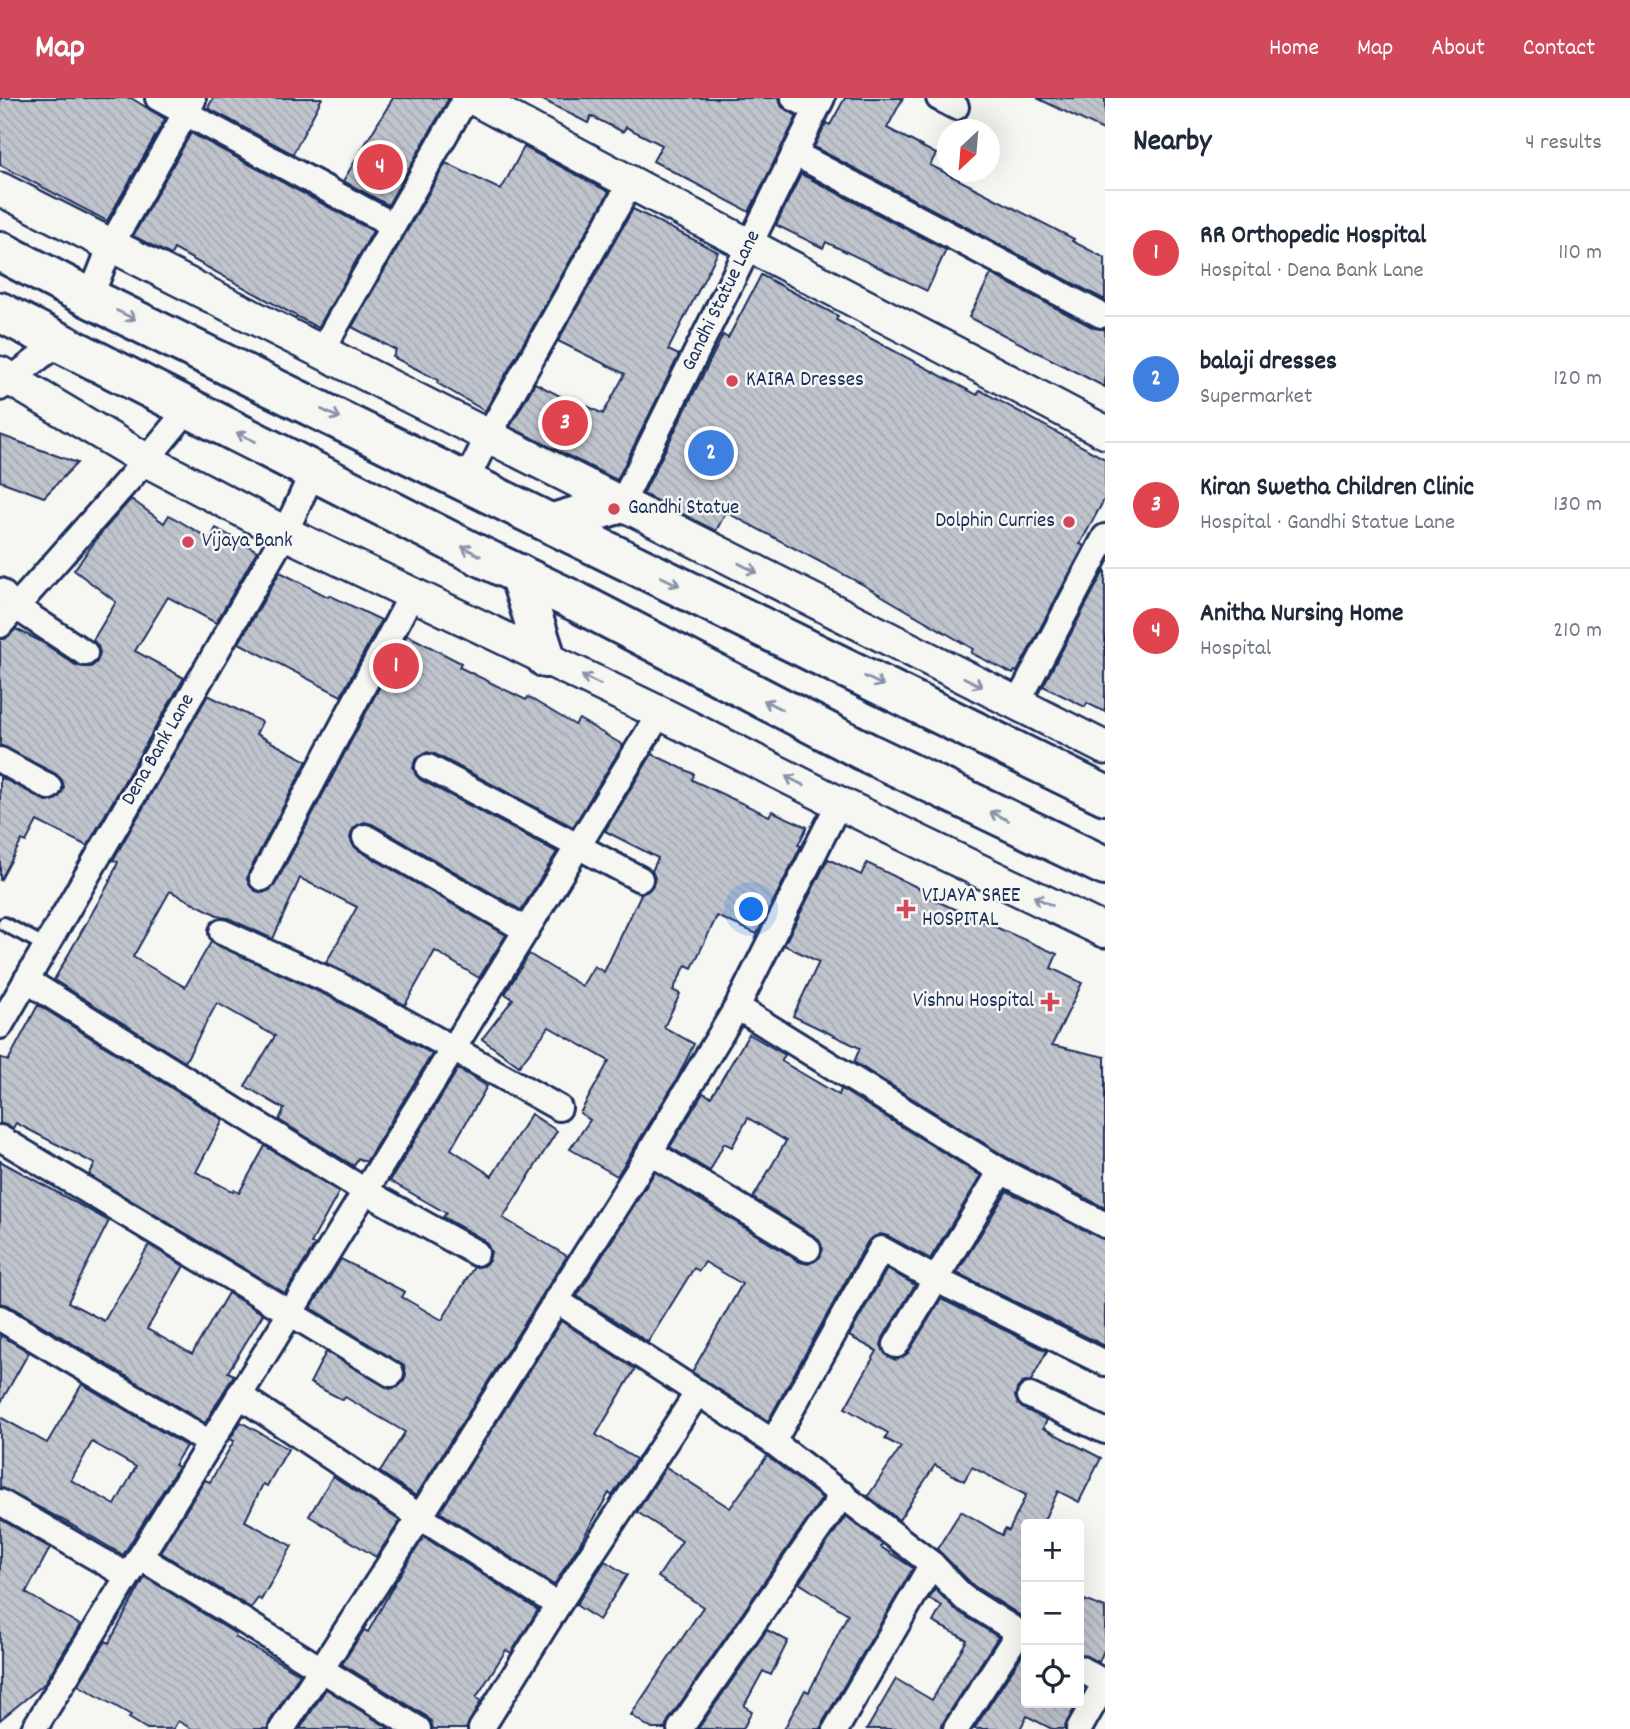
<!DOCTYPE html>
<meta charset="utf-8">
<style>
:root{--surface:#fff;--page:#f6f6f7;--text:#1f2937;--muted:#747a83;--line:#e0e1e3;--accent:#d1495b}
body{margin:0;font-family:Dekko,sans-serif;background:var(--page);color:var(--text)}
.controls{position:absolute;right:21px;bottom:21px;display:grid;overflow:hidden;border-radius:7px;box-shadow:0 7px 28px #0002}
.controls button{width:63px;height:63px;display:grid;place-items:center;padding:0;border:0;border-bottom:2px solid var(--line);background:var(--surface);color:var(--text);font:35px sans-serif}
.compass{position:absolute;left:937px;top:21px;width:63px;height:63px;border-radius:50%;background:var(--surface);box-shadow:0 7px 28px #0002;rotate:206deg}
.you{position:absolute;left:752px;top:812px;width:24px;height:24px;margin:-18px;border:5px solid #fff;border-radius:50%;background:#1a73e8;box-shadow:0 0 0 10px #1a73e833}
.badge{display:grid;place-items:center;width:46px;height:46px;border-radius:50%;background:var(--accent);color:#fff;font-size:23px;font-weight:700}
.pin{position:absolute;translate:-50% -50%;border:4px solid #fff;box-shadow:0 2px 7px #0006}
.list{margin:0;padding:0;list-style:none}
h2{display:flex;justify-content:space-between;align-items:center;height:91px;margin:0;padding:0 28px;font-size:30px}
h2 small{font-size:23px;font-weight:400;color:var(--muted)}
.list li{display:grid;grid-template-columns:46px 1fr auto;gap:21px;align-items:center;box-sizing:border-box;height:126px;padding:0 28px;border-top:2px solid var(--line)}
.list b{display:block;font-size:26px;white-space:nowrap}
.list p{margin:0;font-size:23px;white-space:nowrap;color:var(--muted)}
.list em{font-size:23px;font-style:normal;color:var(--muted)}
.icon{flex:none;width:38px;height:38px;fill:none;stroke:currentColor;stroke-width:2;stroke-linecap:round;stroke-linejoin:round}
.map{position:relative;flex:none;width:1105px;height:1631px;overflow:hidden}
header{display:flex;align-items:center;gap:42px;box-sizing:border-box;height:98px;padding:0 35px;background:var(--accent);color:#fff}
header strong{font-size:33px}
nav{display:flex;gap:38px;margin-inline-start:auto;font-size:24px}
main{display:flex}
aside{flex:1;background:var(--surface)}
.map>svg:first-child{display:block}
.building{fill:url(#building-back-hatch);stroke:#1b2f5e;stroke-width:2;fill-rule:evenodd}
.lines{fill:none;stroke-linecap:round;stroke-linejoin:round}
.service-casing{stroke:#1b2f5e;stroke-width:18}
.minor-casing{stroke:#1b2f5e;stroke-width:30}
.tertiary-casing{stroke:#1b2f5e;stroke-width:37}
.trunk-casing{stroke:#1b2f5e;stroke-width:44}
.service{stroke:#f6f6f2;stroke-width:12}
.minor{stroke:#f6f6f2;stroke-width:24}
.tertiary{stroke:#f6f6f2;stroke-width:32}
.trunk{stroke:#f6f6f2;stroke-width:38}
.oneway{stroke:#8892a8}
.poi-dot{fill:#d1495b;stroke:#f6f6f2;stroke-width:2.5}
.labels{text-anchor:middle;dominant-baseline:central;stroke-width:5;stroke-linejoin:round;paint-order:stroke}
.street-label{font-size:21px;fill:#1b2f5e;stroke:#f6f6f2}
.poi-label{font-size:21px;fill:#1b2f5e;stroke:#f6f6f2;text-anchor:start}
</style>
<header>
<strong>Map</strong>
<nav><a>Home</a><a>Map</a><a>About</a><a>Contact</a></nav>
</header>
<main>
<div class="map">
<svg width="1105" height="1631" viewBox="0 0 1105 1631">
<defs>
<pattern id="building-back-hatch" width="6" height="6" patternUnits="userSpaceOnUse" patternTransform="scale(1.75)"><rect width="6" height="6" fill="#c0c4cd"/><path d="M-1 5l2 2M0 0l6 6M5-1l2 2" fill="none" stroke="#a4a9b2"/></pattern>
</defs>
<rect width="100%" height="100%" fill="#f6f6f2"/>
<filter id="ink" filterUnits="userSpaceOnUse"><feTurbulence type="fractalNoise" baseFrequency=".0143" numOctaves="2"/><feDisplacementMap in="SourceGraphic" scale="14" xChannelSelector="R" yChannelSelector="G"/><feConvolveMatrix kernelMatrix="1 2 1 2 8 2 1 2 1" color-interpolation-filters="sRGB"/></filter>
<g filter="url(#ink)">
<g class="building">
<polygon points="0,0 131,0 165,21 107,123 0,67"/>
<polygon points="213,0 322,0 293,56 208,10"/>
<polygon points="393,0 449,0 388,107 343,83"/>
<polygon points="539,0 778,0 782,9 797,18 749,114 653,63 662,47 626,29 623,34 591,18 588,25"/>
<polygon points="845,0 903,0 887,30 936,56 930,67 1074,141 1072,143 1105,160 1105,202 814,49 826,25 830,27"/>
<polygon points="1037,0 1105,0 1105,33"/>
<polygon points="191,35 373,133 318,230 174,151 171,157 133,138"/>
<polygon points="524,49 609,94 485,313 437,285 438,282 393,259 396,252 352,229 446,65 501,92"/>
<polygon points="801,76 946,152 927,193 826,144 823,150 776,127"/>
<polygon points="633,111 718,154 668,252 679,257 617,382 510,329 535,285 581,309 583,306 603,316 625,276 558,243"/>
<polygon points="991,176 1094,230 1105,231 1105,289 969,219"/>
<polygon points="761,177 838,218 836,222 977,297 980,292 1105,361 1105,400 1080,446 1084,448 1017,574 1015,573 1013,576 971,555 973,551 860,485 726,414 716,433 643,396 723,237 728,240"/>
<polygon points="0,337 77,365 44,399 0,383"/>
<polygon points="131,401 164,425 169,417 210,441 216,430 257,453 216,525 168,499 135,553 184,580 87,748 37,723 26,744 22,742 0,783 0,679 49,704 57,701 64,689 62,682 56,676 0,647 0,541 5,541 16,531 42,544 77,568 91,569 97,564 100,555 98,548 93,542 116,504 74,472 102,434"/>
<polygon points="1105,471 1105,614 1087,605 1085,609 1043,588"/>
<polygon points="280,474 328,499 329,497 381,522 341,598 239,545"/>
<polygon points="407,537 461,565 459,569 526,602 528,599 575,627 579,621 623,647 573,729 435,656 427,654 415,662 413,670 416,677 421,682 557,754 521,812 372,726 364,724 353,731 350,740 353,747 358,752 506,837 479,880 435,853 405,907 326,865 357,809 300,780 273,841 228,820 221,819 170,793 133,859 185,889 211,844 330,899 432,956 366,1064 358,1060 354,1068 279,1022 284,1011 245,988 275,938 217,905 185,964 54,882 109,785 118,764 113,762 208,597 262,624 256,636 307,663 249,774 247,781 250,788 256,793 263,795 270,792 275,787"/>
<polygon points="652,656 694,676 692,682 769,718 772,713 807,729 798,747 801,748 757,836 717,818 692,870 686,867 673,892 680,896 664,929 694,946 677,981 617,1078 570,1051 590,1022 580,1015 609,963 549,929 519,968 482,941 513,901 505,896 529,856 582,888 594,868 604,874 641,796 648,793 653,787 655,780 652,773 658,760 605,733"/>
<polygon points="828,761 861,777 867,765 927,794 925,798 1057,856 1051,870 1082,885 1052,947 1105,959 1105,1110 1008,1060 854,964 860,950 793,918 819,864 784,847"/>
<polygon points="38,907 223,1022 196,1074 233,1094 234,1092 239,1095 265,1048 339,1094 311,1145 315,1147 285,1195 89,1077 95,1066 16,1025 13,1030 0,1025 0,959 8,963"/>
<polygon points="749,936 785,957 781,963 839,997 841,991 981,1078 930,1161 888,1138 880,1136 868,1143 768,1323 692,1274 742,1186 705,1164 699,1173 694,1170 648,1244 577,1198 655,1074 800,1164 808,1166 820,1159 823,1151 816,1139 753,1100 786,1043 748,1020 732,1049 724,1045 710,1073 670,1049 703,995 711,999"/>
<polygon points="458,971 487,988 451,1051 492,1078 531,1016 557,1033 503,1120 567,1158 416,1398 380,1374 405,1334 345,1299 343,1302 310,1285 326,1254 390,1291 398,1289 404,1283 406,1276 404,1268 311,1210 341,1161 405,1194 402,1199 442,1222 474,1169 483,1168 489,1163 491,1154 484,1142 443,1119 446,1115 390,1083"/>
<polygon points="0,1063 109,1123 68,1204 104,1223 149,1147 184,1168 147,1231 192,1256 228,1195 263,1216 228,1274 234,1277 205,1325 8,1207 0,1205"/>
<polygon points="1007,1093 1105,1142 1105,1248 957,1175"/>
<polygon points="887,1171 915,1187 883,1240 881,1247 888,1259 896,1262 908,1255 941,1201 1047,1253 1031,1283 1022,1285 1017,1291 1015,1299 1018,1306 1024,1311 1047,1322 1043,1330 1101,1360 1079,1404 1058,1393 1042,1426 1026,1426 1026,1521 974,1488 937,1451 961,1413 1002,1437 1005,1431 1009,1433 1026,1397 972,1369 964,1383 935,1367 899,1422 868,1398 901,1349 885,1341 888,1335 845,1310 877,1253 849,1238"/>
<polygon points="561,1223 635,1271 596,1337 636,1361 612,1398 609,1395 579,1447 554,1487 440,1414"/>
<polygon points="0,1237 29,1254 0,1306"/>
<path d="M82 1286 186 1348 174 1367 178 1369 123 1457 65 1423 0 1389V1319L47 1345ZM92 1344 136 1369 115 1407 71 1382Z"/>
<polygon points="241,1324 288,1351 267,1388 263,1386 245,1423 292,1448 261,1502 258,1500 251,1510 160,1454 205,1382 210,1384 234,1343 230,1341"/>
<polygon points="767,1358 822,1400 668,1623 665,1631 652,1631 631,1617 703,1509 658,1479 682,1443 637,1414 666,1369 730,1410"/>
<polygon points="333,1378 400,1423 376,1459 309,1418"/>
<polygon points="846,1418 882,1446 881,1449 913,1470 823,1624 821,1631 784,1631 805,1592 809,1594 848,1516 799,1485"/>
<polygon points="0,1421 50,1450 26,1495 80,1527 44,1586 0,1622"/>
<polygon points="424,1439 538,1512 511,1555 506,1552 476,1600 481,1603 466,1631 433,1631 431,1623 426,1618 342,1566 364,1532 368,1534 396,1483"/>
<polygon points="605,1463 627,1477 599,1522 576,1507"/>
<polygon points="145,1479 236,1536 235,1539 300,1576 270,1623 267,1631 192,1631 178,1623 173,1631 147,1631 129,1620 131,1617 78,1587 106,1543 109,1545"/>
<polygon points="935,1491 956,1512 998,1539 944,1623 941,1631 867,1631 896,1581 932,1602 967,1542 933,1524 942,1508 929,1501"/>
<polygon points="1079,1500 1105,1510 1105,1550 1099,1564 1079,1555"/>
<polygon points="767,1532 788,1543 771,1577 763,1573 744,1608 752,1613 743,1631 698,1631"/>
<polygon points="1024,1554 1026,1554 1026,1605 1077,1605 1064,1631 1052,1631 1027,1618 1020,1631 974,1631"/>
<polygon points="326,1591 390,1631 300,1631"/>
</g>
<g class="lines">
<defs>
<polyline id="service" points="4,826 46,848"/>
<g id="minor">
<polyline points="158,0 393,127"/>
<polyline points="794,0 816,11"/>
<polyline points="939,0 956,9"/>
<polyline points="794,55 1101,217"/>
<polyline points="90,200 111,147 193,2"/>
<polyline points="321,254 466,0"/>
<polyline points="0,290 58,245"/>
<polyline points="466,383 488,338 630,86"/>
<polyline points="622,405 822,0"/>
<polyline points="0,493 16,509 85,555"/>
<polyline points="0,527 146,362 189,310"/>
<polyline points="1017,606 1105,439"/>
<polyline points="0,662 49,689"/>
<polyline points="428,669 640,781"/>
<polyline points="365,739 526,832"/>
<polyline points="262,780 412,496"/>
<polyline points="222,834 337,886 559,1010"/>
<polyline points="26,882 365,1093 476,1155"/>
<polyline points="737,909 1001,1073 1105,1127"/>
<polyline points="0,928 285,435 313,373"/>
<polyline points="0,1040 391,1276"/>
<polyline points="650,1054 808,1151"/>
<polyline points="556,1202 773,1344 932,1466 964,1500 1026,1539"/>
<polyline points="0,1220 210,1345"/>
<polyline points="896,1247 1001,1073"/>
<polyline points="239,1297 420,1419 558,1507"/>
<polyline points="1030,1298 1105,1333"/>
<polyline points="773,1344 881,1151 935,1181 1105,1265"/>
<polyline points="0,1404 128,1478"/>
<polyline points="140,1459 418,1631"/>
<polyline points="1079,1570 1105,1585"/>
<polyline points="34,1631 660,615"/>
<polyline points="282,1631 420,1419 650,1054 737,909 839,705"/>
<polyline points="481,1631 558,1507 698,1294"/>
<polyline points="680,1631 843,1396"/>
<polyline points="836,1631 932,1466"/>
<polyline points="956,1631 1019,1534"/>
<polyline points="1079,1631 1105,1585"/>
</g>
<g id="tertiary">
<path d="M473 0C682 114 894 222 1105 334"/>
<polyline points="0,91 1105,650"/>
<polyline points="0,275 146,362 285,435 660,615 839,705 1105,833"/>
</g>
<g id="trunk">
<polyline points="0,153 90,200 1105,697"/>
<polyline points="0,214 478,457 577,504 870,656 1105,768"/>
<polyline points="553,425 622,405"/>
<polyline points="519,476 546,560"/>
</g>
</defs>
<use href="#service" class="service-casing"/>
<use href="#minor" class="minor-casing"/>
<use href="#tertiary" class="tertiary-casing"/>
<use href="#trunk" class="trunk-casing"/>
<use href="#service" class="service"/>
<use href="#minor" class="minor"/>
<use href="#tertiary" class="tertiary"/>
<use href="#trunk" class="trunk"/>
</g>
<defs><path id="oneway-shaft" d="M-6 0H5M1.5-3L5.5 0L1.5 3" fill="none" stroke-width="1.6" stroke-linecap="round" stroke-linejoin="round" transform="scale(1.75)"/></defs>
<g class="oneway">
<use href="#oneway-shaft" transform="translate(126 217) rotate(26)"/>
<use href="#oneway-shaft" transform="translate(331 316) rotate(26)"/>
<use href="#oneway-shaft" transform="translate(246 339) rotate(-154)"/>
<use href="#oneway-shaft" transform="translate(471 453) rotate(-153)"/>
<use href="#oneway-shaft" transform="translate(748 470) rotate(27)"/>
<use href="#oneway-shaft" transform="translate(670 483) rotate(26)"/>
<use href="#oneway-shaft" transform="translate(591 582) rotate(-154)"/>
<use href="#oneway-shaft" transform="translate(874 583) rotate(26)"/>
<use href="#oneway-shaft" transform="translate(973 584) rotate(27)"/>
<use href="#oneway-shaft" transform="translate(773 607) rotate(-153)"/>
<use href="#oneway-shaft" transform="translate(795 683) rotate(-153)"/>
<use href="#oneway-shaft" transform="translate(999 718) rotate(-154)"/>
<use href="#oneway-shaft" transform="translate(1043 803) rotate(-154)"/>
</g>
</g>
<g class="poi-dot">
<circle cx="732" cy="283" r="7"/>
<circle cx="614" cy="411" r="7"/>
<circle cx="1069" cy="424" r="7"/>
<circle cx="188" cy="444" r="7"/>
<path d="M902.5 800.5h7v7h7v7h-7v7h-7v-7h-7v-7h7z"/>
<path d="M1046.5 893.5h7v7h7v7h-7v7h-7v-7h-7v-7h7z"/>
</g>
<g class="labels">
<g class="street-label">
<text transform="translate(722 203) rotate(-64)">Gandhi Statue Lane</text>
<text transform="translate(159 652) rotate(-60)">Dena Bank Lane</text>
</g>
<g class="poi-label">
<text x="746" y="283">KAIRA Dresses</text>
<text x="628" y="411">Gandhi Statue</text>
<text x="1055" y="424" text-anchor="end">Dolphin Curries</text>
<text x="202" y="444">Vijaya Bank</text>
<text x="922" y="799">VIJAYA SREE<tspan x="922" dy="24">HOSPITAL</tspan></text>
<text x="1034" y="904" text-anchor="end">Vishnu Hospital</text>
</g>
</g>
</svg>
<div class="controls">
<button>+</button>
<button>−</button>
<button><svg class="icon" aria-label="locate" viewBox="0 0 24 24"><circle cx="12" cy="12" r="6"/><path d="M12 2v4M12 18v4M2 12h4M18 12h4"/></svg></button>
</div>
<svg class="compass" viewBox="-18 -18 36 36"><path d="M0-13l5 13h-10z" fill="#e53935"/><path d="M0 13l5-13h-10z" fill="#747a83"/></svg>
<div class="you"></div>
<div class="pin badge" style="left:396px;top:568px;background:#e0444e">1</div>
<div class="pin badge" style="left:711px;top:355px;background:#3f7fe0">2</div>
<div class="pin badge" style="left:565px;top:325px;background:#e0444e">3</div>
<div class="pin badge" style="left:380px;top:69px;background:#e0444e">4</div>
</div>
<aside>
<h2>Nearby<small>4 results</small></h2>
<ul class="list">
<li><span class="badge" style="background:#e0444e">1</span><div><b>RR Orthopedic Hospital</b><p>Hospital · Dena Bank Lane</p></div><em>110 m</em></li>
<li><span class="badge" style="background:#3f7fe0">2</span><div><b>balaji dresses</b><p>Supermarket</p></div><em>120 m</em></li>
<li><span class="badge" style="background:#e0444e">3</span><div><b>Kiran Swetha Children Clinic</b><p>Hospital · Gandhi Statue Lane</p></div><em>130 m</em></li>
<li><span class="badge" style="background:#e0444e">4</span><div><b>Anitha Nursing Home</b><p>Hospital</p></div><em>210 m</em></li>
</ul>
</aside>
</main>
